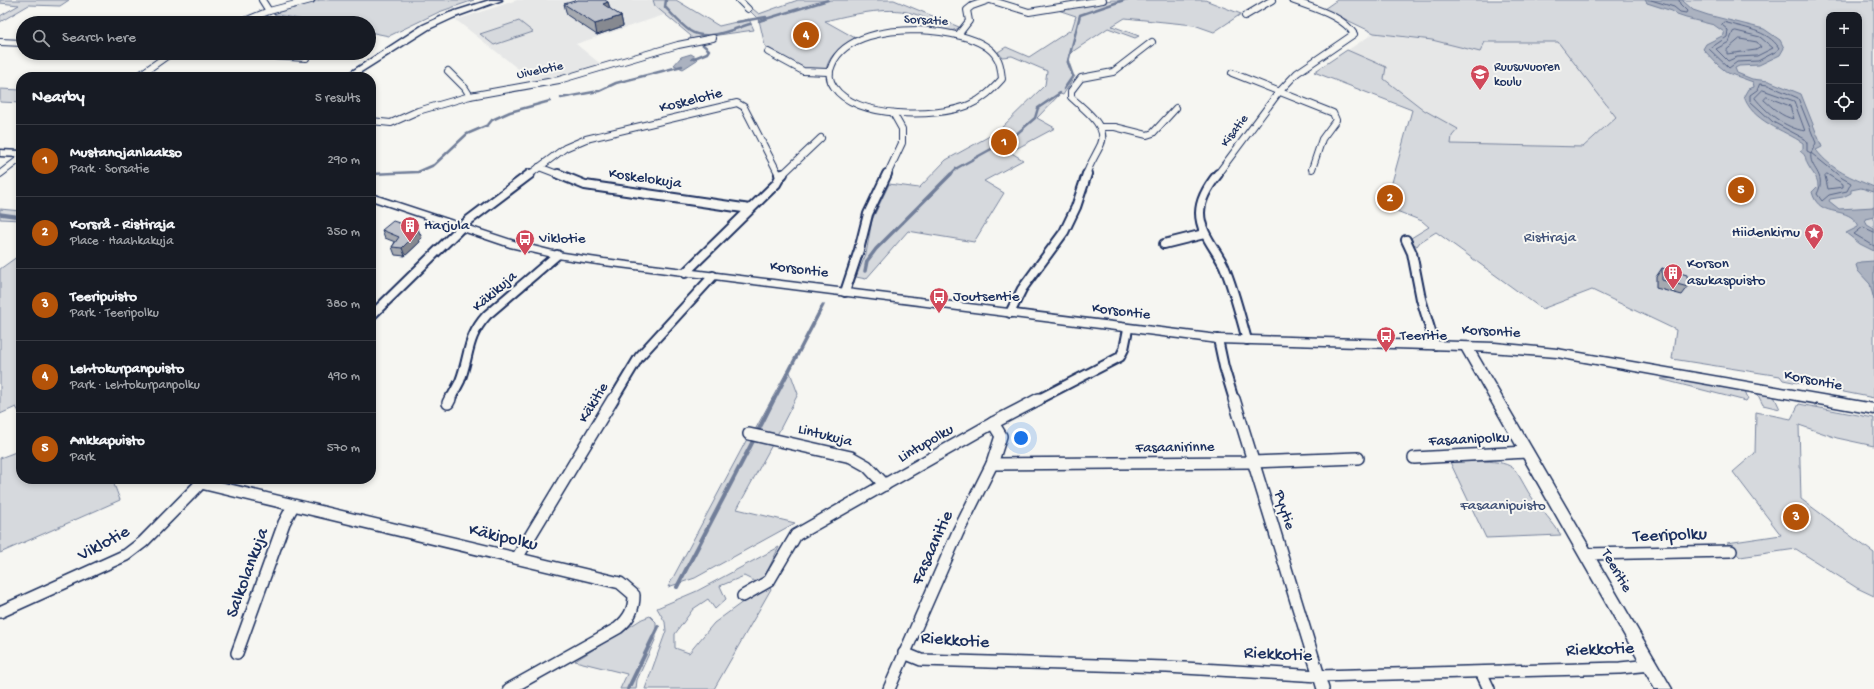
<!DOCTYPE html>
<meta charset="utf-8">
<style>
:root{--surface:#171b24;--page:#242831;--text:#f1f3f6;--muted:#9ea1a6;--line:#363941;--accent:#b45309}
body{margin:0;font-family:"Gochi Hand",sans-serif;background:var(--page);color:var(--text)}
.controls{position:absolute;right:12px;top:12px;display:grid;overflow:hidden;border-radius:8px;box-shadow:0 2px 6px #0003}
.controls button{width:36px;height:36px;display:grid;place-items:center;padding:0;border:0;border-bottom:1px solid var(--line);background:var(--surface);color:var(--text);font:20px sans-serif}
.you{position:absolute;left:1021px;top:438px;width:14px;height:14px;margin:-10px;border:3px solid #fff;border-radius:50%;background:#1a73e8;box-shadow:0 0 0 6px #1a73e833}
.badge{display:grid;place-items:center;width:26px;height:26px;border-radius:50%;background:var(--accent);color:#fff;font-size:13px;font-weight:700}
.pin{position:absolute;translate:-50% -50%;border:2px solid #fff;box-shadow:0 1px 4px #0006}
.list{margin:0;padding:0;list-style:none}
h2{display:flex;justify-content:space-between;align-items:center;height:52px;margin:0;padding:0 16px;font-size:17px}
h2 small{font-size:13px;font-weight:400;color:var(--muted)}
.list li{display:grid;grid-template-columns:26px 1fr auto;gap:12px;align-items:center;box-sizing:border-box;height:72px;padding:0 16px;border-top:1px solid var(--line)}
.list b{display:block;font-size:15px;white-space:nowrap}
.list p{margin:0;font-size:13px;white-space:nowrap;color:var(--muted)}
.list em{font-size:13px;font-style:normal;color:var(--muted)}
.icon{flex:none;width:22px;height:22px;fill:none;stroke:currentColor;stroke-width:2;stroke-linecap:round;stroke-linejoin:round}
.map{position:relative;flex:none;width:1874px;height:689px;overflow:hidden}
.search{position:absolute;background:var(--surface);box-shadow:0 2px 6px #0003;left:16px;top:16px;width:360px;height:44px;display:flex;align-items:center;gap:10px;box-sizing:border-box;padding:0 14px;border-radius:22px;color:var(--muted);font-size:15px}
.panel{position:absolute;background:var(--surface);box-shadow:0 2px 6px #0003;left:16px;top:72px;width:360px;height:412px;border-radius:16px}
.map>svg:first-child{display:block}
.built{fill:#e6e7e7}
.green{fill:#d6d9dd;stroke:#78849e;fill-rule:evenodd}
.water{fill:#abb2c0;stroke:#717e99}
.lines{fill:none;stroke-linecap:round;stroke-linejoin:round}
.shore{stroke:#556385;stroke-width:1}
.stream-far2{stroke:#717e99;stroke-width:2.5}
.stream-far1{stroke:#717e99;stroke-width:3.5}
.stream{stroke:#717e99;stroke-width:4}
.street-far2-casing{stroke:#1b2f5e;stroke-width:8}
.street-far1-casing{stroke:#1b2f5e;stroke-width:12}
.street-casing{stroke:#1b2f5e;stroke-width:14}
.secondary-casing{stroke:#1b2f5e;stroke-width:3}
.street-far2{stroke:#f6f6f2;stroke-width:6}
.street-far1{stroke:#f6f6f2;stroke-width:8}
.street{stroke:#f6f6f2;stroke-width:11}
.secondary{fill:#f6f6f2;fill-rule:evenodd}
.wall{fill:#a5a9b0;stroke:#1b2f5e}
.shaded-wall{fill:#868990;stroke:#1b2f5e}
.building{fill:#c0c4cd;stroke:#1b2f5e}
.labels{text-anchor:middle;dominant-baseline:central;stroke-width:4;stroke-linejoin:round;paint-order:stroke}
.far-street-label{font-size:13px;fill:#1b2f5e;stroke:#f6f6f2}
.far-poi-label{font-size:13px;fill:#1b2f5e;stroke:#f6f6f2;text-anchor:start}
.street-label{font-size:15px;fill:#1b2f5e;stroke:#f6f6f2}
.poi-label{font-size:15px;fill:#1b2f5e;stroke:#f6f6f2;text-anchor:start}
.park-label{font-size:15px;fill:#405177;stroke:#f6f6f2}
.near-street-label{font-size:18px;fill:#1b2f5e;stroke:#f6f6f2}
</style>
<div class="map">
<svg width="1874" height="689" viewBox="0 0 1874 689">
<rect width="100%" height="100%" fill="#f6f6f2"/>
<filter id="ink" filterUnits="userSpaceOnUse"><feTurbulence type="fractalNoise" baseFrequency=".025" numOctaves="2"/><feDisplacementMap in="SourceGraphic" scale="8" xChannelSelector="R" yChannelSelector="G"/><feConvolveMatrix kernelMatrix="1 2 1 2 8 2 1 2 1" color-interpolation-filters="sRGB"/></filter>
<g filter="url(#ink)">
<g class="built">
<polygon points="517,0 653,0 655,6 667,14 576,44 603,66 535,82 456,20"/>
<polygon points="1374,33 1432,40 1480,51 1485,42 1558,42 1617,117 1583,147 1403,143 1412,110 1314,72"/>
</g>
<g class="green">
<polygon points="0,0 69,0 60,6 29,5 0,22 0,16 19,5 0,3"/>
<polygon points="320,0 474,0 439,12 389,36 369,32 369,23 319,23 273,14"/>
<polygon points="653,0 676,0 719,26 749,19 754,30 690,39 691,36 655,6"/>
<path d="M798 0H894L959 27 957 29 951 31 935 29 937 24C929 20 920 15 911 13 887 6 849 15 825 21L857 39C843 46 828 54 826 71L806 70 765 46 759 20 749 10 753 9 759 14Z"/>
<polygon points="1112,0 1205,0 1241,14 1214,32 1194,25 1125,18 1112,26 1139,36 1135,38 1108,28 1069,54 1067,62 1073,76 1075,76 1063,95 1060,94 1037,118 1055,128 1010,152 1023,160 984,181 1004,193 974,242 908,231 866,279 856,277 866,254 872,220 889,184 919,188 946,160 997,132 1045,85 1047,71 1012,56 1002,57 998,52 1006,47 1029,57 1072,29 1076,16 1055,9"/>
<path d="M1337 0H1874V398L1783 380 1780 376 1672 359 1676 330 1592 290 1542 309 1436 232 1420 242 1417 246 1409 241 1411 238 1429 227 1422 221 1379 204 1388 197 1412 110 1314 72 1347 50 1386 67 1384 79 1424 110 1458 129 1452 136 1451 144 1583 147 1616 117 1558 42H1485L1480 52 1432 40 1374 33 1324 9ZM1829 15H1859V117H1829Z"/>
<polygon points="519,21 533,32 494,45 480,34"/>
<polygon points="0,89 21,90 21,103 0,102"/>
<polygon points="0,209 21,211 21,220 0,219"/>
<polygon points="21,254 21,415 16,407 0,414 0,269"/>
<polygon points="787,371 790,372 798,394 777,435 755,430"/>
<polygon points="1677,378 1745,391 1748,398 1746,401 1660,379"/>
<polygon points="1757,393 1774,396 1780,409 1763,405"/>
<polygon points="1799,404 1874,418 1874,446 1837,438 1799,425 1801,499 1874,553 1874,596 1857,588 1796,549 1740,557 1727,543 1781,535 1733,472 1755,453 1756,412 1791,419"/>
<polygon points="747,439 773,443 737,509 795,523 695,578 668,587"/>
<polygon points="21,450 21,479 112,479 120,500 0,553 0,458"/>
<path d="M1450 462C1466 462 1504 457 1515 470 1522 479 1526 490 1533 499 1542 511 1553 522 1561 535L1486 538Z"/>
<polygon points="779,547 764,578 758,583 744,576 720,586 726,599 715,609 708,599 693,609 675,634 675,648 689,653 714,623 766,585 771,589 714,689 645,689 666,631 665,622 657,608 697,591"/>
<polygon points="650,616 656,622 656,638 637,680 636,689 620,689 627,674 575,661 642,619"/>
</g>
<g class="water">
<path d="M1645 0H1683V1L1693 10 1708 15 1764 29 1780 40 1784 48 1780 55 1759 65 1739 66 1735 68 1737 73 1752 79 1769 81 1801 94 1822 147 1816 150C1833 171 1850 177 1874 187V192L1861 188 1851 190V193L1843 197 1830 199 1829 201 1839 209 1874 207V217L1865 219 1867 225 1874 229V251L1860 244 1846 233 1858 227V224C1856 222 1854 219 1851 217 1837 208 1818 215 1812 192L1818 186C1818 177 1812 173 1808 165 1804 158 1808 157 1800 151L1803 149V143C1784 130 1751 121 1744 96L1748 89 1754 87 1753 82 1728 73 1718 65 1703 49 1706 44 1724 35V32L1714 25 1686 18 1677 15 1672 11 1647 3Z"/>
<polygon points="691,54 696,57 697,60 683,69 674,65 681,57"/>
<polygon points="1874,261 1874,300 1870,284 1858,271 1856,265 1860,262"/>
</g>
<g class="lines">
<g class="shore">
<polyline points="1651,0 1674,7 1680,12 1686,13 1687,11 1680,4 1679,0"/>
<path d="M1724 22C1743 28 1768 30 1779 48L1777 51 1758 61 1737 62 1729 68 1709 49 1727 37 1728 30 1722 25Z"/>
<polygon points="1736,31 1760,37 1773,48 1757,56 1737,57 1728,61 1716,49 1729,42 1733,32"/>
<polygon points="1740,39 1757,42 1761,47 1756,50 1727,54 1727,50"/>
<polygon points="1760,84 1768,85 1798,98 1816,143 1811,153 1807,151 1807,143 1805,139 1773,122 1750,101 1750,95 1757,90"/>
<path d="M1763 90 1794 101 1805 131C1785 128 1767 113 1755 98Z"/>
<path d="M1767 97 1790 106 1794 119C1782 117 1773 108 1764 100Z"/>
<path d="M1811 153 1842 178 1851 183 1847 191 1829 195 1822 201 1817 194C1828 173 1808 169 1811 153Z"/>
<polygon points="1827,174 1843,184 1843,187 1828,189 1825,176"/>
<polyline points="1874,232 1863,227 1854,234 1874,246"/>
</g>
<g class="stream-far2">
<path d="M666 0 665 7C673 15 680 24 690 31 707 42 733 29 750 24"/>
<polyline points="759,21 828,0"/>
<polyline points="737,22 766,17"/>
<polyline points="692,59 707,53 709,50 702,44 702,42"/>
<polyline points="1064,89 1073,76 1068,62 1080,15 1124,0"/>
<polyline points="561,98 599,91 616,83 682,66"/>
<polyline points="371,174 418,172 434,165 467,134 488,125 492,120 510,112 550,101"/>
<polyline points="950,175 957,168 1013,137 1035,118 1038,108 1060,93"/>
</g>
<g class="stream-far1">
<polyline points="0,214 21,217"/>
<polyline points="865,271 867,261 876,249 951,174"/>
<polyline points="774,400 823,305"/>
</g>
<g class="stream">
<polyline points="758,431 774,399"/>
<polyline points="677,587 753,441"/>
<polyline points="628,689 658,627"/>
</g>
<defs>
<g id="street-far2">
<polyline points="262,0 269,11"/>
<polyline points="739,0 748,9"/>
<polyline points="990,0 1029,12 1103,0"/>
<polyline points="1245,16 1272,0"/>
<polyline points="240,23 269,11 311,0"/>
<path d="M917 30C940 31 985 36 997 58 1001 64 1001 72 1002 79 992 90 983 99 969 105 937 118 855 119 834 87 829 80 828 73 832 65 844 35 890 30 917 30Z"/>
<polyline points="958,35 969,21 967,10 972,6 989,0"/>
<polyline points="0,42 23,43"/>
<polyline points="768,52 803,71 828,72"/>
<polyline points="227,53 306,58"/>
<polyline points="448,71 465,88 470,96"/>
<polyline points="1232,73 1333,113 1336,120 1322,139 1312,169"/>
<polyline points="137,77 171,53"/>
<polyline points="371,121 391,123 418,111 470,96 559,80 678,45 713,38"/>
<polyline points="1101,127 1115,127 1147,135 1153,133 1176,108"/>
<polyline points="539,167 560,175"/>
<polyline points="0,174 21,158"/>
<polyline points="529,175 565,148 586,139 737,103 744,107 779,175"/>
<polyline points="782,175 821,138"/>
<polyline points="887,175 902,143 902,129 893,113"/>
<path d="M1086 175C1090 163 1096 155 1101 144 1109 126 1082 108 1071 97V91L1081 78 1113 72 1152 42"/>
<path d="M1217 175 1279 92 1297 73 1354 34C1342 15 1312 8 1292 0"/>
</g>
<g id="street-far1">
<polyline points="558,174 585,185 750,209"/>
<path d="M1218 174C1209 185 1200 198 1200 213 1200 233 1216 249 1224 266 1234 290 1240 315 1247 340"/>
<polyline points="780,177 783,174"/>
<polyline points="1406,240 1412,253 1421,299 1435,345"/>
<polyline points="1164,244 1204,234"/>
<polyline points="685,273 776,184 780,177 779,174"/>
<polyline points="845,292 859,250 868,214 887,174"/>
<polyline points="1010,313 1022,289 1064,232 1076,207 1087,174"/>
<polyline points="371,316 469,220 530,174"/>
<polyline points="1218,339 1224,367 1234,400"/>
<path d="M450 400C453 394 457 387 460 381 470 355 466 338 487 315L557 255"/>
<polyline points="613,400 639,357 713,276"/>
<polyline points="1037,400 1120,357 1124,349 1128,329"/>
</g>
<g id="street">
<polyline points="1234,399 1323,689"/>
<polyline points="448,403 450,399"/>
<polyline points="749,434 851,457 867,466 885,485"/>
<polyline points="1414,458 1527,452"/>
<polyline points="992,464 1253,462 1358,458"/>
<path d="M201 483 620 583 634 595C634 610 629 619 618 628L509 689"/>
<polyline points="1586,554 1731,551"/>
<polyline points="517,558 613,399"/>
<polyline points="743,596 769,581 796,535 993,423 1039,399"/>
<polyline points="0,612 126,555 143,542 204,480"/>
<polyline points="237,653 284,523 293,506"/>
<polyline points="904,653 921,660 1167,667 1319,676 1620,668 1651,665"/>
<polyline points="1481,672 1489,689"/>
<polyline points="889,689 958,532 992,464 1001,436 993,423"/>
</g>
<g id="secondary">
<polygon points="490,0 502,0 455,17 429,29 353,77 343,77 423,25 449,13"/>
<polygon points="0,150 21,151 21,157 0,156"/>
<polygon points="371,194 517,242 557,252 604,259 1218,335 1495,343 1557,349 1874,404 1874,414 1557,357 1475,351 1672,689 1655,689 1462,350 1218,343 604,265 557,258 510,247 371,200"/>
</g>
</defs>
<use href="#street-far2" class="street-far2-casing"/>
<use href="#street-far1" class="street-far1-casing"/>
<use href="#street" class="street-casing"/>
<use href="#secondary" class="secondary-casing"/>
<use href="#street-far2" class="street-far2"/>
<use href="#street-far1" class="street-far1"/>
<use href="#street" class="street"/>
<use href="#secondary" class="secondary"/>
</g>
<g class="wall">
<polygon points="608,2 610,9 621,16 623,26 597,35 567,15 564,4"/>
<polygon points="382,230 422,238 419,240 420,242 405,256 395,255 392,247 395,242 385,238"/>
<polygon points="1662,268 1688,287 1682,295 1656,288 1656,277"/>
</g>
<g class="shaded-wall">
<polygon points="608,2 611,13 603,4"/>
<polygon points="621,16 623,26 597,35 595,24"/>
<polygon points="418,229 422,238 419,240 420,242 405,256 402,248 413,233"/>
</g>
<g class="building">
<polygon points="578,0 605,0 608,2 603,4 621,16 595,24 564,4"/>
<polygon points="393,221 418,229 413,233 416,234 402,248 392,247 399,237 382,230"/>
<polygon points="1662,268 1687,275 1688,287 1662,280"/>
</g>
</g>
<defs>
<symbol id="school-pin" viewBox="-11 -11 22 30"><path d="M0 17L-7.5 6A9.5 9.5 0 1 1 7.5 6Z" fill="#d1495b" stroke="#f6f6f2"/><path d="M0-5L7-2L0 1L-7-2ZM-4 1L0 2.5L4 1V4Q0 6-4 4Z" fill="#fff"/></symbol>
<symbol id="building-pin" viewBox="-11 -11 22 30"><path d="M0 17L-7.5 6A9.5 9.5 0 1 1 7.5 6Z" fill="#d1495b" stroke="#f6f6f2"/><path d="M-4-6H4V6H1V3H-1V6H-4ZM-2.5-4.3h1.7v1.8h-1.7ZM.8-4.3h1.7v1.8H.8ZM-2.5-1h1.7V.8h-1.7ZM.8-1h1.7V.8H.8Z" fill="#fff"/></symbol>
<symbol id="sight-pin" viewBox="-11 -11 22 30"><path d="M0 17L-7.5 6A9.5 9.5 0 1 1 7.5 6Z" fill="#d1495b" stroke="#f6f6f2"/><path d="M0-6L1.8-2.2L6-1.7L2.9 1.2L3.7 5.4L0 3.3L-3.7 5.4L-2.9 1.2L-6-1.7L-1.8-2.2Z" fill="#fff"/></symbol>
<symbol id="bus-pin" viewBox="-11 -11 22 30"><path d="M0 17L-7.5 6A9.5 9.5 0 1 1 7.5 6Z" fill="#d1495b" stroke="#f6f6f2"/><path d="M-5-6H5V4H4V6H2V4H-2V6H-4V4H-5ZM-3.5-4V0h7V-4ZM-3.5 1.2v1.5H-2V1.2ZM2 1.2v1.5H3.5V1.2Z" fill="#fff"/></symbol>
</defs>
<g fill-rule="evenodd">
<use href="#school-pin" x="1469" y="63" width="22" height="30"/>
<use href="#building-pin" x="399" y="215" width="22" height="30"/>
<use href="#sight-pin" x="1803" y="222" width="22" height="30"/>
<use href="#bus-pin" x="514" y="228" width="22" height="30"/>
<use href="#building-pin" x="1662" y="262" width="22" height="30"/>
<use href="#bus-pin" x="928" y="286" width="22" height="30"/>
<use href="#bus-pin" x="1375" y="325" width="22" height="30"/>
</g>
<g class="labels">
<g class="far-street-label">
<text transform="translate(926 21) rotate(3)">Sorsatie</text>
<text transform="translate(540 71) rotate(-12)">Uivelotie</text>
<text transform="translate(1235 131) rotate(-53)">Kisatie</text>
</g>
<g class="far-poi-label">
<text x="1494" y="67">Ruusuvuoren<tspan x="1494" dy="15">koulu</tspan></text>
</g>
<g class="street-label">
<text transform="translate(691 101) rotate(-14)">Koskelotie</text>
<text transform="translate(645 179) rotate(8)">Koskelokuja</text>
<text transform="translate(799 270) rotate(7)">Korsontie</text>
<text transform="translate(495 292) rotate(-41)">Käkikuja</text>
<text transform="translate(1121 312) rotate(7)">Korsontie</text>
<text transform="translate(1491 332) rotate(3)">Korsontie</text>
<text transform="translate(1813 381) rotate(11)">Korsontie</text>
<text transform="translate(594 403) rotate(-59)">Käkitie</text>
<text transform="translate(825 436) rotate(14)">Lintukuja</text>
<text transform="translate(1469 440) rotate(-3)">Fasaanipolku</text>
<text transform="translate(926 444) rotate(-30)">Lintupolku</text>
<text transform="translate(1175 448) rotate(-1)">Fasaanirinne</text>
<text transform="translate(1284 510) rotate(73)">Pyytie</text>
<text transform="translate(1616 571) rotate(60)">Teeritie</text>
</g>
<g class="poi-label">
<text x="424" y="226">Harjula</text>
<text x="1800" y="233" text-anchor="end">Hiidenkirnu</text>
<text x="539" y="239">Viklotie</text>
<text x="1687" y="264">Korson<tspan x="1687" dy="17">asukaspuisto</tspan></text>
<text x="953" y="297">Joutsentie</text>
<text x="1400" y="336">Teeritie</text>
</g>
<g class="park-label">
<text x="1550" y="238">Ristiraja</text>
<text x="1503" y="506">Fasaanipuisto</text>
</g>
<g class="near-street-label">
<text transform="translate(1670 536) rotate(-2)">Teeripolku</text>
<text transform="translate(503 538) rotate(13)">Käkipolku</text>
<text transform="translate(104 544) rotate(-28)">Viklotie</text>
<text transform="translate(933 548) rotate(-66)">Fasaanitie</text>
<text transform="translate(248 573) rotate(-70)">Salkolankuja</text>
<text transform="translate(955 641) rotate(4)">Riekkotie</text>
<text transform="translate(1600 650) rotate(-2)">Riekkotie</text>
<text transform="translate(1278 655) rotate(3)">Riekkotie</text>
</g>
</g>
</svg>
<div class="controls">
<button>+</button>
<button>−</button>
<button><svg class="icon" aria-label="locate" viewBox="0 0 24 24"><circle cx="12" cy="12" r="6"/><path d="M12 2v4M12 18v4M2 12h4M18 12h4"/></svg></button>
</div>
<div class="you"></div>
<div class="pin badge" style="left:1004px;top:142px">1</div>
<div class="pin badge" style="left:1390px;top:198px">2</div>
<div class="pin badge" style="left:1796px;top:517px">3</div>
<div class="pin badge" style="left:806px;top:35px">4</div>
<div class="pin badge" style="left:1741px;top:190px">5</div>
<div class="search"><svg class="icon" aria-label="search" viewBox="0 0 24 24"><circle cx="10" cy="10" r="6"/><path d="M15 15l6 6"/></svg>Search here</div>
<section class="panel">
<h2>Nearby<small>5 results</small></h2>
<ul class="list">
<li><span class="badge">1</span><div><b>Mustanojanlaakso</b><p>Park · Sorsatie</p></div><em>290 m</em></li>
<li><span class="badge">2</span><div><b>Korsrå - Ristiraja</b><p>Place · Haahkakuja</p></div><em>350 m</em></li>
<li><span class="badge">3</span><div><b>Teeripuisto</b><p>Park · Teeripolku</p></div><em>380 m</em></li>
<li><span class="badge">4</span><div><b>Lehtokurpanpuisto</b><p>Park · Lehtokurpanpolku</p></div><em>490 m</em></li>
<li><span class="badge">5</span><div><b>Ankkapuisto</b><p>Park</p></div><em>570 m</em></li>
</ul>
</section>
</div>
